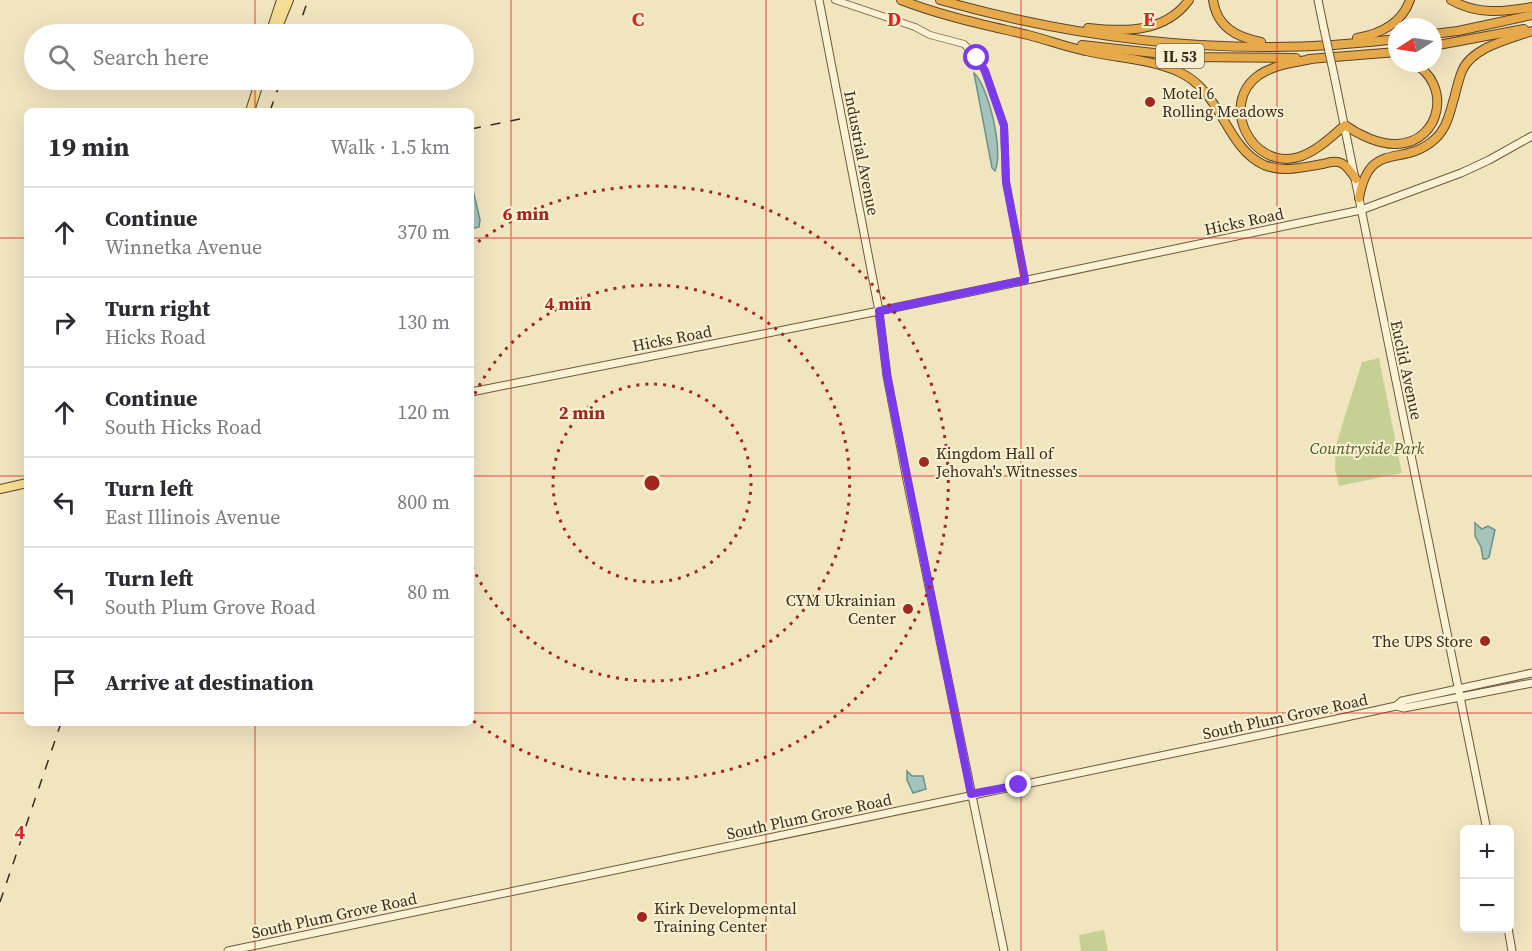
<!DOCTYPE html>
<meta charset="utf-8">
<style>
:root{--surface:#fff;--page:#f2f2f3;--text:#2b2b33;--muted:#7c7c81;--line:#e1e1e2}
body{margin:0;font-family:"Source Serif 4",serif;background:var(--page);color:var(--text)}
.controls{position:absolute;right:18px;bottom:18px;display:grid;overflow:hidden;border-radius:9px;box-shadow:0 6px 24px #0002}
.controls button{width:54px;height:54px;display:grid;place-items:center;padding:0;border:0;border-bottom:2px solid var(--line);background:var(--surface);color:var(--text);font:30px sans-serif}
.compass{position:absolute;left:1388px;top:18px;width:54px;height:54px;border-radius:50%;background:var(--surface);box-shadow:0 6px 24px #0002;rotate:258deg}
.stop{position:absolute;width:18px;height:18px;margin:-14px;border:4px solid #7c3aed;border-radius:50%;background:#fff}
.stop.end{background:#7c3aed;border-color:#fff;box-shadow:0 2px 6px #0008}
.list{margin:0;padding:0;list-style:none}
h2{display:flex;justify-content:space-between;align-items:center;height:78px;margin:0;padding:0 24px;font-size:26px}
h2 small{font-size:20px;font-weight:400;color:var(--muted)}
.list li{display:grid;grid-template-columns:39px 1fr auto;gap:18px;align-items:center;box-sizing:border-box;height:90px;padding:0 24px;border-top:2px solid var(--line)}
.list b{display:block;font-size:22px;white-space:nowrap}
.list p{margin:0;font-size:20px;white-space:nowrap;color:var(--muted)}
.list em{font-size:20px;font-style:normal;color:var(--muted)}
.icon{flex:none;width:33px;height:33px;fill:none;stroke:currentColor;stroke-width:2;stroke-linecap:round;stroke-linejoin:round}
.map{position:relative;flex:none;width:1532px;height:951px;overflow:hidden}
.search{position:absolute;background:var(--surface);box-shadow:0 6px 24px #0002;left:24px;top:24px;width:450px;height:66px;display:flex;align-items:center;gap:15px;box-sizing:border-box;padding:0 21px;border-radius:33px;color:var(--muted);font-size:22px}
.panel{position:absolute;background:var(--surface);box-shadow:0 6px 24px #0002;left:24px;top:108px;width:450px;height:618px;border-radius:9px}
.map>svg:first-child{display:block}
.green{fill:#c6d094}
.water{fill:#a4c3bb;stroke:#6a928a;stroke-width:1.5}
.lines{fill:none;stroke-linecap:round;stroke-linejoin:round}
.tertiary-casing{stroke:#8c7657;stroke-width:8}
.secondary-casing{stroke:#6e573a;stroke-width:9}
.primary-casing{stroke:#59432b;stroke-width:10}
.motorway-casing{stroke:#59432b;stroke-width:10}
.tertiary{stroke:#fbf2d4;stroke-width:6}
.secondary{stroke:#fbf2d4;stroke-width:7}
.primary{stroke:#f7de95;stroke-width:8}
.motorway{stroke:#e7aa4a;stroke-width:8}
.rail{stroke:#3a2c1c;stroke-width:1.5;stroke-dasharray:10 10;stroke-linecap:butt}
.secondary-bridge-casing{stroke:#6e573a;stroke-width:9;stroke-linecap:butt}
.secondary-bridge{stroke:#fbf2d4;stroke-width:7}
.route{stroke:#7c3aed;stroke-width:8}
.grid{fill:none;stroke:#d62828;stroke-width:1.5;stroke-opacity:0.55}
.ring{fill:none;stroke:#a02822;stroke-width:3;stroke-dasharray:3 6}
.poi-dot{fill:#a02822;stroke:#f8efd1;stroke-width:2}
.labels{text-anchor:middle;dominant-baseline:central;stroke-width:4.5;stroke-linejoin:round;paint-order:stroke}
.shield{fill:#f8efd1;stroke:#736652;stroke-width:1.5}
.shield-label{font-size:15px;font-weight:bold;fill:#3a2c1c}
.poi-label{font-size:16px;fill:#3a2c1c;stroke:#f8efd1;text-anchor:start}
.street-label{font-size:16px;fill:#3a2c1c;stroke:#f8efd1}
.park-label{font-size:16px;font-style:italic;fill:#485821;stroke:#f8efd1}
.grid-label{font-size:20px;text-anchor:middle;font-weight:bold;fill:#d62828;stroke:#f8efd1;stroke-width:4.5;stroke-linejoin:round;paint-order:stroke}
.centre{fill:#a02822;stroke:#f8efd1;stroke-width:3}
.ring-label{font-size:18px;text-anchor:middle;font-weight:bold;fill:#a02822;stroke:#f8efd1;stroke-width:4.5;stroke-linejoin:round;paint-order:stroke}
</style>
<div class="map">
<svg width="1532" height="951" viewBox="0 0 1532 951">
<rect width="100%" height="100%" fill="#f1e5c0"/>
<g class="green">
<polygon points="1379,358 1402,473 1339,486 1335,469 1336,445 1362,362"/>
<polygon points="1104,930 1108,951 1081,951 1079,935"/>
</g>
<g class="water">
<path d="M974 73C989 87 1004 153 995 171L992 168Z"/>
<polygon points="471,181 480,220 479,227 471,229"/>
<polygon points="1475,523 1482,529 1488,526 1495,530 1489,557 1486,559 1483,559 1481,547 1475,536"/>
<polygon points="907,771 912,776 923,776 926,789 913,793 907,780"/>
</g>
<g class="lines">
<defs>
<polyline id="tertiary" points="835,0 915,27 930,35 964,44 977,58 985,71 1004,125 1006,182 1025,280"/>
<g id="secondary">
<polyline points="819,0 879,311 887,376 907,480 1004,951"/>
<polyline points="1318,0 1324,29"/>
<polyline points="1334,75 1487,830"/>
<polyline points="471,392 879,311 1361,210 1461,173 1489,160 1532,136"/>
<polyline points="1396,706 1404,708 1532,683"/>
<polyline points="1508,928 1512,951"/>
<polyline points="228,951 1337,719 1396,706 1402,701 1532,673"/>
</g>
<g id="primary">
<polyline points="270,34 281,0"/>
<polyline points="275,34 289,0"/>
<polyline points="250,111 260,80"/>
<polyline points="0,489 27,483"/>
</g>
<g id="motorway">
<path d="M901 0C942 16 986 25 1028 35 1048 40 1066 47 1086 51 1116 58 1151 59 1179 72 1222 91 1225 147 1264 165 1284 173 1303 167 1323 164 1328 163 1335 160 1341 163 1347 165 1352 174 1356 179"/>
<path d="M940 0C1088 42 1244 58 1397 39"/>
<path d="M1213 0C1217 27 1236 37 1261 42"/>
<path d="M1451 0C1477 15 1504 12 1532 7"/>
<path d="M1088 28C1125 32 1165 33 1189 0"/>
<polyline points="1433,34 1458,31 1532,15"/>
<path d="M1357 38C1380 34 1402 23 1410 0"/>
<polyline points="1082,45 1190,57 1296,58"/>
<polyline points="1433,46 1524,29"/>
<polyline points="1309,59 1397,52"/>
<path d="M1312 59C1295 62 1274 65 1259 75 1218 104 1252 171 1299 157 1317 151 1331 137 1345 125 1359 135 1380 145 1397 144 1442 142 1452 83 1413 63"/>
<path d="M1359 198C1370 138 1402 169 1435 139 1446 129 1449 116 1453 102 1456 92 1458 81 1462 71 1472 47 1510 39 1532 31"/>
</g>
</defs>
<use href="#tertiary" class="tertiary-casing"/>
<use href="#secondary" class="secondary-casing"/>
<use href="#primary" class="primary-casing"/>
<use href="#motorway" class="motorway-casing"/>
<use href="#tertiary" class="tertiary"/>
<use href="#secondary" class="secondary"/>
<use href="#primary" class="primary"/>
<use href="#motorway" class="motorway"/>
<g class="rail">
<polyline points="296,34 308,0"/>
<polyline points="270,111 281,80"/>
<polyline points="471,129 520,119"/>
<polyline points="0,902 61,723"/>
</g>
<defs>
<polyline id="secondary-bridge" points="1324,29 1334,75"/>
</defs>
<use href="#secondary-bridge" class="secondary-bridge-casing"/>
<use href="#secondary-bridge" class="secondary-bridge"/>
</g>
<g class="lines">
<polyline class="route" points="977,58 985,71 1004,126 1006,182 1025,280 879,311 887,376 971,794 1019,785"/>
</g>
<path class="grid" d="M255 0V34M511 0V951M766 0V951M1021 0V951M1277 0V951M255 80V111M0 238H27M471 238H1532M0 476H27M471 476H1532M0 713H27M471 713H1532M255 723V951"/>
<g class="ring">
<circle cx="652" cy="483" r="99"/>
<path d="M471 402A198 198 0 1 1 471 564"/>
<path d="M471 247A297 297 0 1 1 471 719"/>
</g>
<g class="poi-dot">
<circle cx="1150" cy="102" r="6"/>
<circle cx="924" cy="462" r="6"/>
<circle cx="908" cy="609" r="6"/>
<circle cx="1485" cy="641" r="6"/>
<circle cx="642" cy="917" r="6"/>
</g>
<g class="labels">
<rect class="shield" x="1156" y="44" width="48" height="24" rx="4.5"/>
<g class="shield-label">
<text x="1180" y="56">IL 53</text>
</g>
<g class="poi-label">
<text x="1162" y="93">Motel 6<tspan x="1162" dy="18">Rolling Meadows</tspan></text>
<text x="936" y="453">Kingdom Hall of<tspan x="936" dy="18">Jehovah's Witnesses</tspan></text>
<text x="896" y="600" text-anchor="end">CYM Ukrainian<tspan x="896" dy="18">Center</tspan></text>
<text x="1473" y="641" text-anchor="end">The UPS Store</text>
<text x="654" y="908">Kirk Developmental<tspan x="654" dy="18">Training Center</tspan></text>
</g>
<g class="street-label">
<text transform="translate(862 153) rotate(79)">Industrial Avenue</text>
<text transform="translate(1244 221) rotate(-12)">Hicks Road</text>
<text transform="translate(672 338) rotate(-11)">Hicks Road</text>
<text transform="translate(1407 370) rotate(78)">Euclid Avenue</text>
<text transform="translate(1285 716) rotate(-12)">South Plum Grove Road</text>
<text transform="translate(809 816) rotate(-12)">South Plum Grove Road</text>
<text transform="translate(334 915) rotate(-12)">South Plum Grove Road</text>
</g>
<g class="park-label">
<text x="1367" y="448">Countryside Park</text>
</g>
</g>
<g class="grid-label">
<text x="638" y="26">C</text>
<text x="894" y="26">D</text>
<text x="1149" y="26">E</text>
<text x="20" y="839">4</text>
</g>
<circle cx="652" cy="483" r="9" class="centre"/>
<g class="ring-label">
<text x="526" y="220">6 min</text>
<text x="568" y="310">4 min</text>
<text x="582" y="419">2 min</text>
</g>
</svg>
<div class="controls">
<button>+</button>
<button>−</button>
</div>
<svg class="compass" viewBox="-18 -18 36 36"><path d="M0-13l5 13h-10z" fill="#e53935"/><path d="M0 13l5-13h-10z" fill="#7c7c81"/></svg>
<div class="stop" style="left:977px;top:58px"></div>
<div class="stop end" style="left:1019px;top:785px"></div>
<div class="search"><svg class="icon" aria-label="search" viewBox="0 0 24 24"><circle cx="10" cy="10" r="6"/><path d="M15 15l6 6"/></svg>Search here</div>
<section class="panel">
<h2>19 min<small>Walk · 1.5 km</small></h2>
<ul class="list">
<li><svg class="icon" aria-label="ahead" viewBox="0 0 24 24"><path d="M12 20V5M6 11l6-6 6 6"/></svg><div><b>Continue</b><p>Winnetka Avenue</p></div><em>370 m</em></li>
<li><svg class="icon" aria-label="right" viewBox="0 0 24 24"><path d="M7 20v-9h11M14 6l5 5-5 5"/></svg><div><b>Turn right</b><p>Hicks Road</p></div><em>130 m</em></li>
<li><svg class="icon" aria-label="ahead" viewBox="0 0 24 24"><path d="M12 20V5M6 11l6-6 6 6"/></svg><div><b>Continue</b><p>South Hicks Road</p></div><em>120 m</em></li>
<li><svg class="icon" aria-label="left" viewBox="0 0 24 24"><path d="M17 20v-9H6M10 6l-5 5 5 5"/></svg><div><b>Turn left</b><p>East Illinois Avenue</p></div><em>800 m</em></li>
<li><svg class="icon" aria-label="left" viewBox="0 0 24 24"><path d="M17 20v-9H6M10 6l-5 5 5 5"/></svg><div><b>Turn left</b><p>South Plum Grove Road</p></div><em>80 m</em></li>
<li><svg class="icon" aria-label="arrive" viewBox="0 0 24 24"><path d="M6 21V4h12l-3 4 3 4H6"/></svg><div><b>Arrive at destination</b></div></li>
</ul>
</section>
</div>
